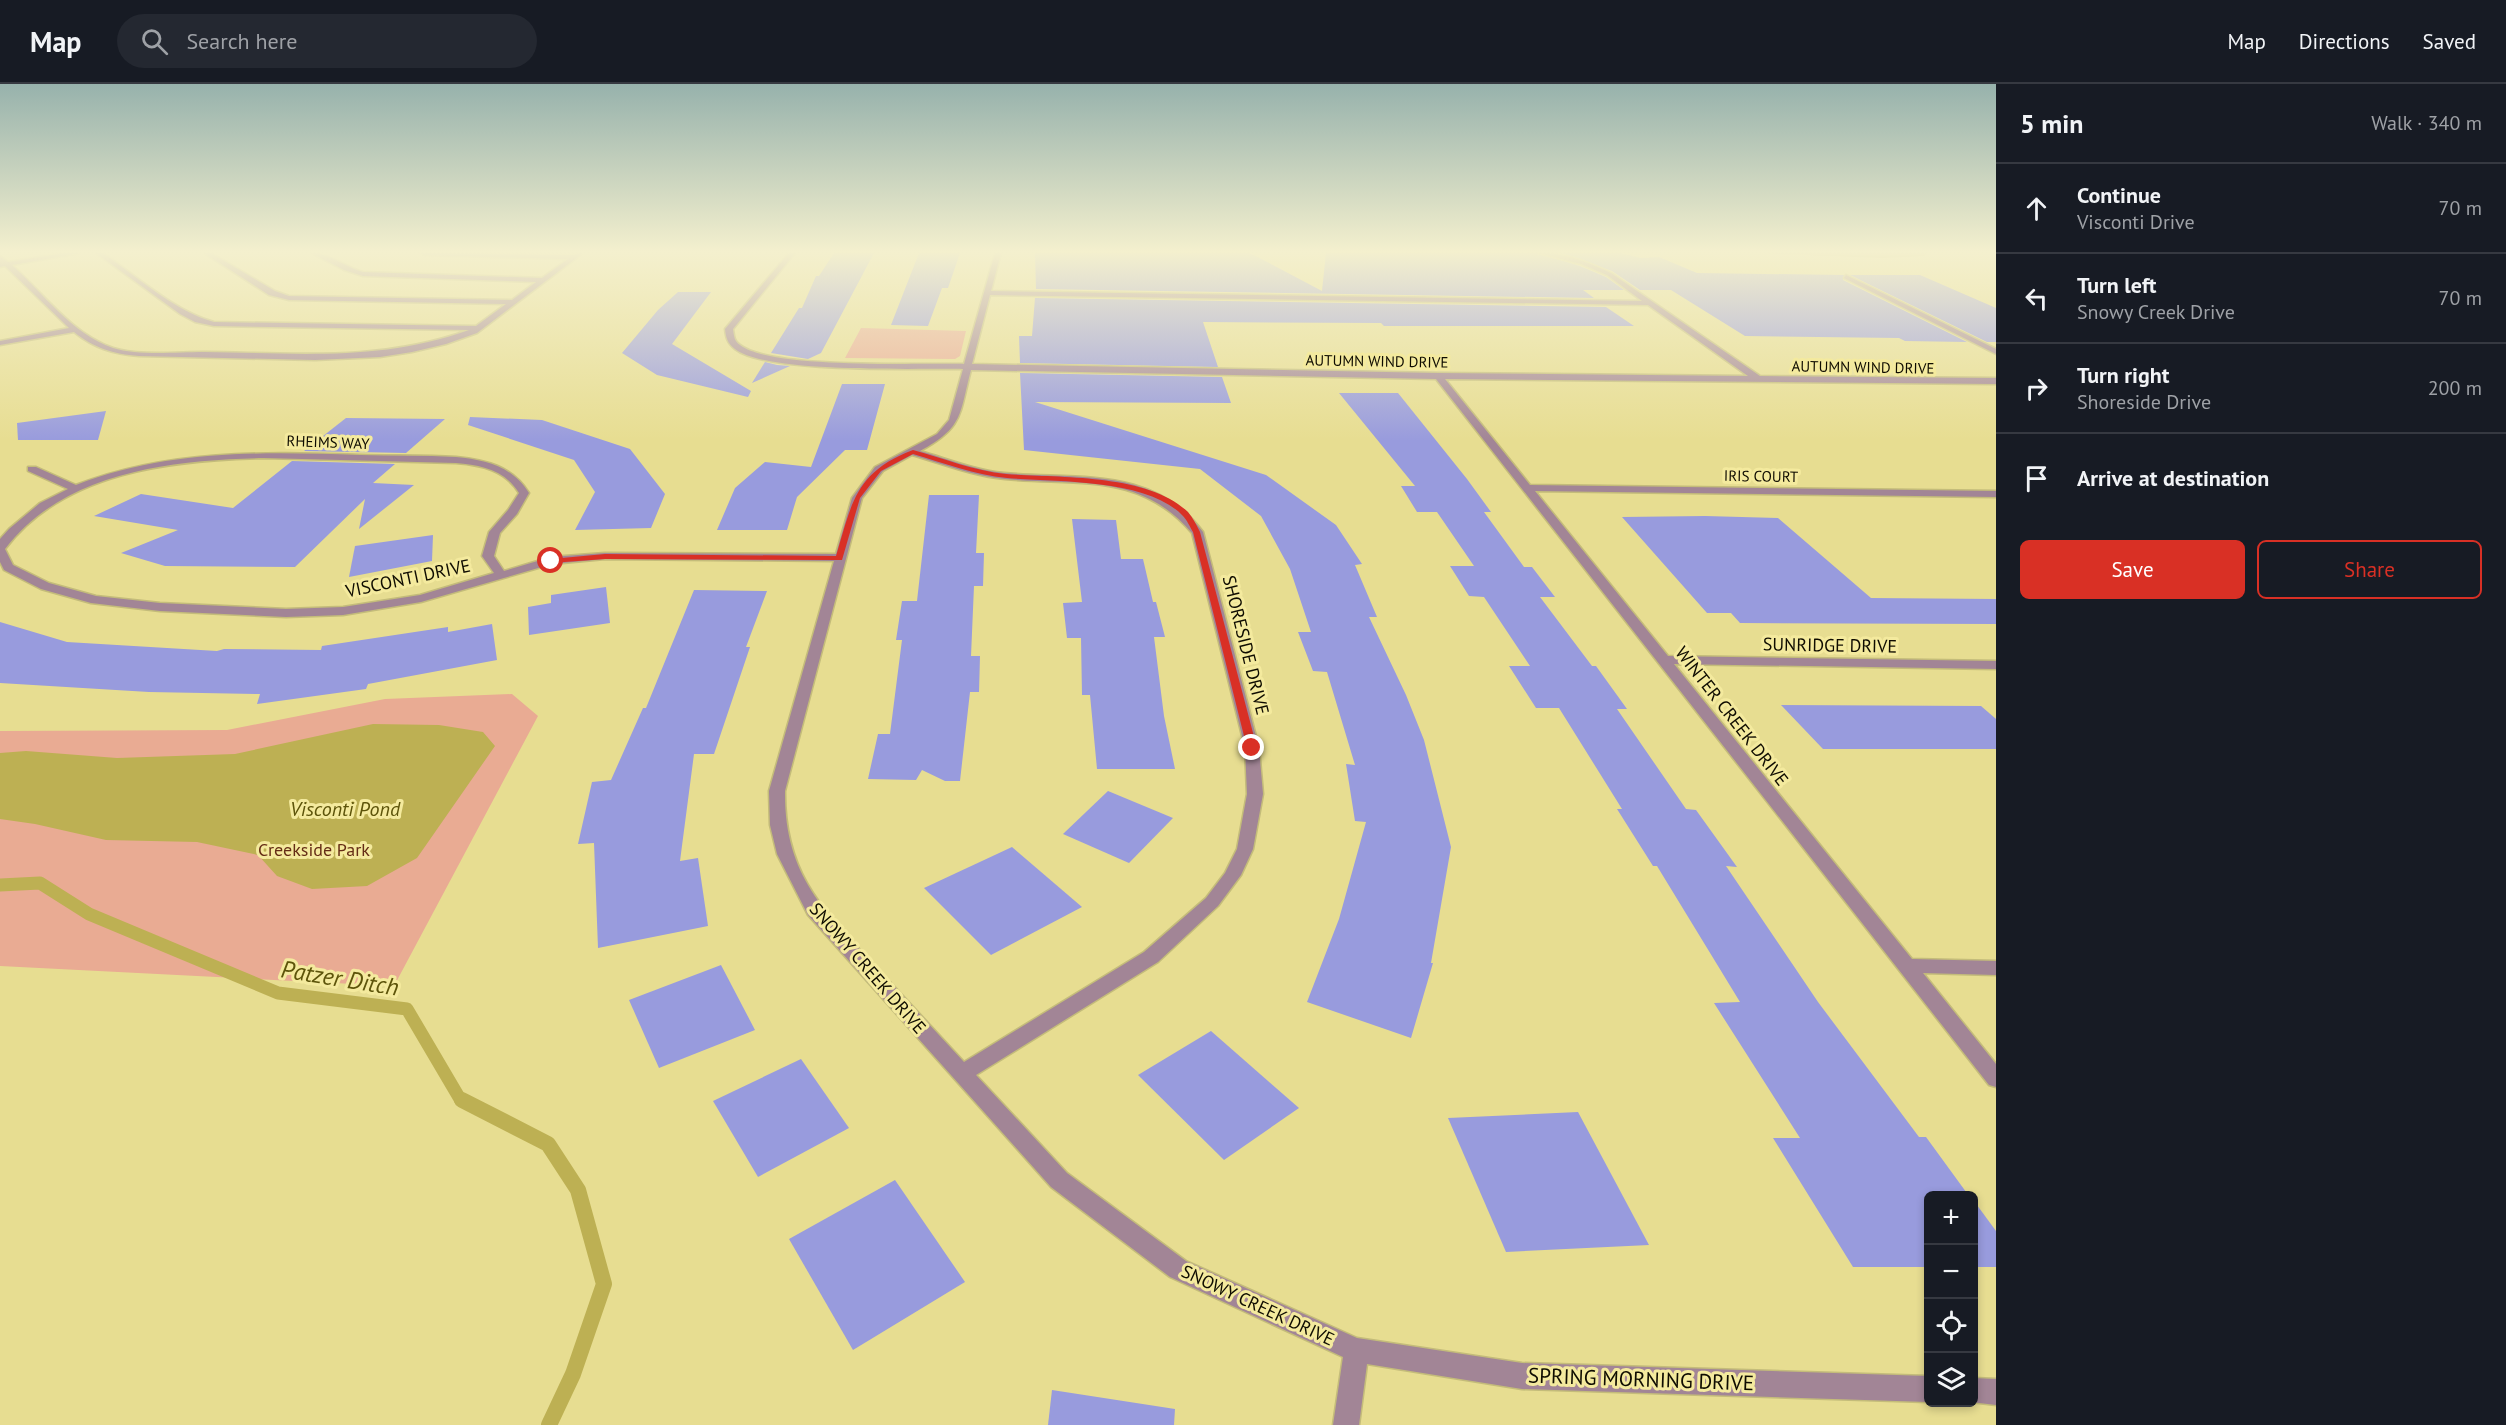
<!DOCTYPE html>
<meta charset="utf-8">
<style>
:root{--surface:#171b24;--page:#242831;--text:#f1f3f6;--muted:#9ea1a6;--line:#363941;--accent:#d93025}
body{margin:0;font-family:"PT Sans",sans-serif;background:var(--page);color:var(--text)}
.controls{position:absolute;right:18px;bottom:18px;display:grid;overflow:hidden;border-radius:9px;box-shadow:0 3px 9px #0003}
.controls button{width:54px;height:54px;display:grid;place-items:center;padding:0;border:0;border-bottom:2px solid var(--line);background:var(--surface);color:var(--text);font:30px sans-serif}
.stop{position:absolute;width:18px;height:18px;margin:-14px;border:4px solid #d93025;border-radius:50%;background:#fff}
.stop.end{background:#d93025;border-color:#fff;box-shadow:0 2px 6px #0008}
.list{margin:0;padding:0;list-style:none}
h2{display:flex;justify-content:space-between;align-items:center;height:78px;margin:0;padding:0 24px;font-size:26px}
h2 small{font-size:20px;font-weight:400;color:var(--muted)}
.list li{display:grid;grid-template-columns:39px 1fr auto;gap:18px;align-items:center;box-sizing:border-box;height:90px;padding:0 24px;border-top:2px solid var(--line)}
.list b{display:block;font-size:22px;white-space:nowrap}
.list p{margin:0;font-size:20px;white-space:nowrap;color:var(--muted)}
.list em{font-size:20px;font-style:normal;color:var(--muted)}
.actions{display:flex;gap:12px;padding:18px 24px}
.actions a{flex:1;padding:14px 0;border:2px solid var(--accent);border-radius:9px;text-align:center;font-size:21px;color:var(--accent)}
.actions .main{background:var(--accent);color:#fff}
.icon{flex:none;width:33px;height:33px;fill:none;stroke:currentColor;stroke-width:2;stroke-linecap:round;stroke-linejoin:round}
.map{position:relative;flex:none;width:1996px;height:1341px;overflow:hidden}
header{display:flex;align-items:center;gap:36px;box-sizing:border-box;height:84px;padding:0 30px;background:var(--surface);border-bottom:2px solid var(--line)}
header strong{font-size:28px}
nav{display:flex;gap:33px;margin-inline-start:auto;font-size:21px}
.search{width:420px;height:54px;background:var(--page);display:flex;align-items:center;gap:15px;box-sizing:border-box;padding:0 21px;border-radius:33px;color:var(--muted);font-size:22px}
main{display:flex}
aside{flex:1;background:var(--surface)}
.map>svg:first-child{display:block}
.green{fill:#e9ab93}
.water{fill:#bdb053}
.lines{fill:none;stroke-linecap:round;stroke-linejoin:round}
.stream-far1{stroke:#bdb053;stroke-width:13}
.stream{stroke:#bdb053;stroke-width:16}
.building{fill:#989bdd}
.minor-casing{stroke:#c4bc7a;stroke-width:3}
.minor{fill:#a28596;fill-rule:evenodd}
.route{fill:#d93025}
.labels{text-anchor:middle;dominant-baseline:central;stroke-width:6;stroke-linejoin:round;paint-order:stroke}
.far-street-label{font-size:15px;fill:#0f0c00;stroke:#f4ea9e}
.street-label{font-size:18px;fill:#0f0c00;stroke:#f4ea9e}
.park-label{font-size:18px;fill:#652d16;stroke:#f4ea9e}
.water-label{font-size:20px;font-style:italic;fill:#5d540a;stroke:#f4ea9e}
.near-street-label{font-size:21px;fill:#0f0c00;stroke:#f4ea9e}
.near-water-label{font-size:24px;font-style:italic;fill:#5d540a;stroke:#f4ea9e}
</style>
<header>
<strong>Map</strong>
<div class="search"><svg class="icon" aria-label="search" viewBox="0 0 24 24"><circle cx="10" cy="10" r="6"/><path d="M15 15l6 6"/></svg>Search here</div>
<nav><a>Map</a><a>Directions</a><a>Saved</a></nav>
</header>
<main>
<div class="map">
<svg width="1996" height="1341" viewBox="0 0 1996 1341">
<rect width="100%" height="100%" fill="#e7dd91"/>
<g class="green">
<polygon points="861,244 966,247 960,272 955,275 845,274"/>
<polygon points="512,610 538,632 394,902 0,882 0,647 227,646 385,615"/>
</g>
<g class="water">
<polygon points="1755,169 1927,169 1924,172 1883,174"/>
<polygon points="373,640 439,641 483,648 495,662 417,774 367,802 312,805 277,792 258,771 197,758 106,756 35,740 0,735 0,669 26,667 117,674 235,670"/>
</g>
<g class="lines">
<polyline class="stream-far1" points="0,801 40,799 89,830 278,909 407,925 460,1015 465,1017"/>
<polyline class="stream" points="462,1016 548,1060 578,1106 604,1200 573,1290 549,1341"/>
</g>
<g class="building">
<polygon points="834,169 874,169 821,269 808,275 771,269 799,224 802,224 816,192 819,192"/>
<polygon points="919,169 960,169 948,204 942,204 928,242 891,241"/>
<polygon points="1035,169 1250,169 1322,207 1326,169 1537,169 1580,182 1606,193 1624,206 1583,206 1594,214 1036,205"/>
<polygon points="1561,169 1620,169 1641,174 1659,173 1697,189 1844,191 1843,196 1967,258 1905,257 1899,254 1745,252 1671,206 1640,206 1612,187"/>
<polygon points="1850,191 1920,191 1996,224 1996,258 1987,258"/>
<polygon points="678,208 711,208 672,260 751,307 748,313 657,291 622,269 658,226"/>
<polygon points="1035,214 1606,223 1634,242 1384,242 1381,239 1203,238 1218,283 1020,279 1019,252 1032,252"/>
<polygon points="765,278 777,281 790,282 752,299"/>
<polygon points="1020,289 1222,293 1231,319 1035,318 1266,391 1336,441 1362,480 1355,481 1377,533 1369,533 1406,611 1424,656 1451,763 1431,879 1433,879 1411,954 1307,918 1339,835 1366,738 1355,737 1346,680 1355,681 1327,588 1313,587 1298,548 1311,548 1290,485 1261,432 1200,385 1024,366"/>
<polygon points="842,300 885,300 867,366 845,366 797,413 787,446 717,446 735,404 765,378 811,383"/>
<polygon points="1339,309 1398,309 1467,395 1491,428 1484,428 1524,483 1532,483 1555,513 1540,513 1592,582 1596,582 1627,625 1617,625 1686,725 1696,726 1737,783 1726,782 1818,918 1919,1053 1926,1053 1969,1112 1929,1112 1929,1183 1853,1183 1773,1054 1800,1054 1714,919 1740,918 1657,782 1653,782 1617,725 1622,725 1559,624 1536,624 1509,582 1530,582 1484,513 1469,512 1450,482 1474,482 1437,428 1417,428 1401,402 1415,402"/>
<polygon points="106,327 98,356 18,356 17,339"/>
<polygon points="470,333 542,336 630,365 665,410 651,444 575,446 595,408 574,376 468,341"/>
<polygon points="346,334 445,335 406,369 304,367"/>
<polygon points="292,377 395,380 373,399 414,401 359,445 365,415 295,483 165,482 121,469 178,446 94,432 141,410 233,424"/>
<polygon points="929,411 979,411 976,469 984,469 983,502 974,502 971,572 980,572 979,608 970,608 960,697 945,697 922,686 916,696 868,695 878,650 890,650 902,556 896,556 902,517 917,517"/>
<polygon points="1705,432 1778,434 1871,514 1996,515 1996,540 1740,539 1731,529 1707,529 1622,433"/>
<polygon points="1072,435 1116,436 1121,475 1143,475 1153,518 1156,518 1165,553 1154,553 1164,632 1175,685 1097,685 1090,611 1082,611 1081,554 1067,554 1063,519 1082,518"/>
<polygon points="433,451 432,477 349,493 355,462"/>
<polygon points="606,503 610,539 529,551 528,523 551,519 551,511"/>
<polygon points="694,506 767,507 746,563 750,563 714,670 694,670 680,777 698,774 708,842 598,864 594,759 578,760 592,698 611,696 643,624 646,624"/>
<polygon points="0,538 67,558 217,567 224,565 321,566 322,562 448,543 448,548 492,540 497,576 368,600 366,605 257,620 260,610 149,608 0,599"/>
<polygon points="1781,621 1981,622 1996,635 1996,665 1823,665"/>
<polygon points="1108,707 1173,734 1129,779 1063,750"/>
<polygon points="1012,763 1082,823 991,871 924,804"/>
<polygon points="721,881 755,946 659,984 629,916"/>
<polygon points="1211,947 1299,1024 1224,1076 1138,991"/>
<polygon points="801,975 849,1044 758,1093 713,1017"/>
<polygon points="1578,1028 1649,1161 1506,1168 1448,1034"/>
<polygon points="895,1096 965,1198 853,1266 789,1155"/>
<polygon points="1974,1117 1996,1147 1996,1183 1974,1183"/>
<polygon points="1052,1306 1175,1325 1174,1341 1048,1341"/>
</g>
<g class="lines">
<defs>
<g id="minor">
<path d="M65 169H80L12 181C43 209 72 250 113 264 138 272 177 268 204 268 296 269 380 278 469 246L214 242 195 238 180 230 96 169H103C136 192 176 228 214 238L476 242 506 220 289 216 269 211 204 169H211L275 207 289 212 512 216 536 198 363 192 344 186 311 169C328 169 346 183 363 188L542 194 568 175 424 171 421 169 573 171 583 169 477 249 446 260 412 268 380 273 315 276 139 272C113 270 94 264 74 248L0 261V257L69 244 5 182 0 183V172L8 178Z"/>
<path d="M789 169H795L733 245C734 252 734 257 740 261 770 285 920 279 964 280L995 169H1001L991 207 1642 217 1607 191 1581 180 1539 169C1565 169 1588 178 1611 189L1760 292 1996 294V300L1445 295 1530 401 1996 407V413L1535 407 1668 572 1996 577V585L1674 580 1912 875 1996 877V891L1923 889 1996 980V1003L1989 1001 1436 295 971 286C959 331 964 343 920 367 948 375 975 386 1004 389 1077 396 1153 381 1203 448L1259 664 1263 710 1253 765 1241 791 1218 822 1158 878 976 991 1067 1089 1186 1177 1357 1254 1522 1279 1928 1292V1318L1522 1305 1367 1280 1359 1341H1333L1343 1273 1170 1193 1051 1103 808 831 777 770 770 741 769 707 834 477 605 475 552 480 421 518 343 531 286 533 160 527 91 519 41 505 4 486 0 478V455L9 445 40 419 68 405 28 387V383H36L76 401C169 365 263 368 360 371 392 372 424 371 456 373 486 376 512 382 529 409L517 430 500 449 494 472 504 487 551 473 605 469 836 470 852 414 875 383 937 350 949 336 963 285C917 284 767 290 735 265 727 259 726 253 725 245ZM990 211 1648 221 1748 292 1438 289 972 280ZM912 371C943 380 973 392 1005 395 1077 402 1139 387 1192 449L1245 664 1247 710 1237 765 1225 789 1206 814 1144 868 964 978C935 947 906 915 877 884 824 827 784 791 785 707L862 414 883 387ZM264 374 456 379C481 381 505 386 519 409L508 426 489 448 482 472 494 489 420 511 343 523 286 525 160 519 96 512 49 499 13 481 5 465C64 387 173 376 264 374Z"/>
<polygon points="1846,191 1996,265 1996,270 1844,194"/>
<polygon points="1974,1294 1996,1295 1996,1321 1971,1318 1974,1318"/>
</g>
</defs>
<use href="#minor" class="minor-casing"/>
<use href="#minor" class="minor"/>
</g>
<linearGradient id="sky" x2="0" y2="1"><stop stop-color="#97b2ac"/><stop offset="0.47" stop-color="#f4f0ce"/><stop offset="1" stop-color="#f4f0ce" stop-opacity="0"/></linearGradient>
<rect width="1996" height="357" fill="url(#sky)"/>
<path class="route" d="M913 366C943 374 974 387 1006 390 1058 394 1148 389 1188 428 1193 434 1197 442 1200 448L1257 664 1255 666 1247 664 1193 448C1190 443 1187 436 1183 432 1148 394 1055 398 1007 394 975 391 944 379 913 370L881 387 860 414 842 476 605 475 551 479 547 477 551 475 605 470 836 472C852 419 855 388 913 366Z"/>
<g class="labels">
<g class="far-street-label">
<text transform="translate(1377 277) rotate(1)">AUTUMN WIND DRIVE</text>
<text transform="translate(1863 283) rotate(1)">AUTUMN WIND DRIVE</text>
<text transform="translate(328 358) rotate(2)">RHEIMS WAY</text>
<text transform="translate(1761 392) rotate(1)">IRIS COURT</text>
</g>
<g class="street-label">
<text transform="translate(408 494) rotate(-12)">VISCONTI DRIVE</text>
<text transform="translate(1246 561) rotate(76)">SHORESIDE DRIVE</text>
<text transform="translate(1830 561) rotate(1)">SUNRIDGE DRIVE</text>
<text transform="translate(1732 632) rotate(52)">WINTER CREEK DRIVE</text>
<text transform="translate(868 884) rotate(49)">SNOWY CREEK DRIVE</text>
<text transform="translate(1258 1221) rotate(25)">SNOWY CREEK DRIVE</text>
</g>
<g class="park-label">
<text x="314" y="765">Creekside Park</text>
</g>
<g class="water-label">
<text x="345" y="725">Visconti Pond</text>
</g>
<g class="near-street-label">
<text transform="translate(1641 1295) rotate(2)">SPRING MORNING DRIVE</text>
</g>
<g class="near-water-label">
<text transform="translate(340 894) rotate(9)">Patzer Ditch</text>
</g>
</g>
</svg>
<div class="controls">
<button>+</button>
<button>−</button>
<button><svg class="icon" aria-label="locate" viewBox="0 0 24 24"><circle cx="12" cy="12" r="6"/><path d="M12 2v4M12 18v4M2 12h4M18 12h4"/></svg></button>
<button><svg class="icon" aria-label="layers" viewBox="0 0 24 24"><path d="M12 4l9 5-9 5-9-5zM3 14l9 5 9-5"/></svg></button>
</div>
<div class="stop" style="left:551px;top:477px"></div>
<div class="stop end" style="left:1252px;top:664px"></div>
</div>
<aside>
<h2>5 min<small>Walk · 340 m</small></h2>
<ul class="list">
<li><svg class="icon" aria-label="ahead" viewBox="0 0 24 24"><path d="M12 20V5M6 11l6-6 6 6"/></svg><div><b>Continue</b><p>Visconti Drive</p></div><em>70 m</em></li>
<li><svg class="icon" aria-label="left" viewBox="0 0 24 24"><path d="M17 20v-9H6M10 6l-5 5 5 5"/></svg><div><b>Turn left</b><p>Snowy Creek Drive</p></div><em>70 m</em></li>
<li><svg class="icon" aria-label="right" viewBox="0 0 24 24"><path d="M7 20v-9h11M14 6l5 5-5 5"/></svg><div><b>Turn right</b><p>Shoreside Drive</p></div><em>200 m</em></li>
<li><svg class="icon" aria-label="arrive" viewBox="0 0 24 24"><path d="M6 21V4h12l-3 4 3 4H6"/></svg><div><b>Arrive at destination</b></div></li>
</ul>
<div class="actions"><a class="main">Save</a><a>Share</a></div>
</aside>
</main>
